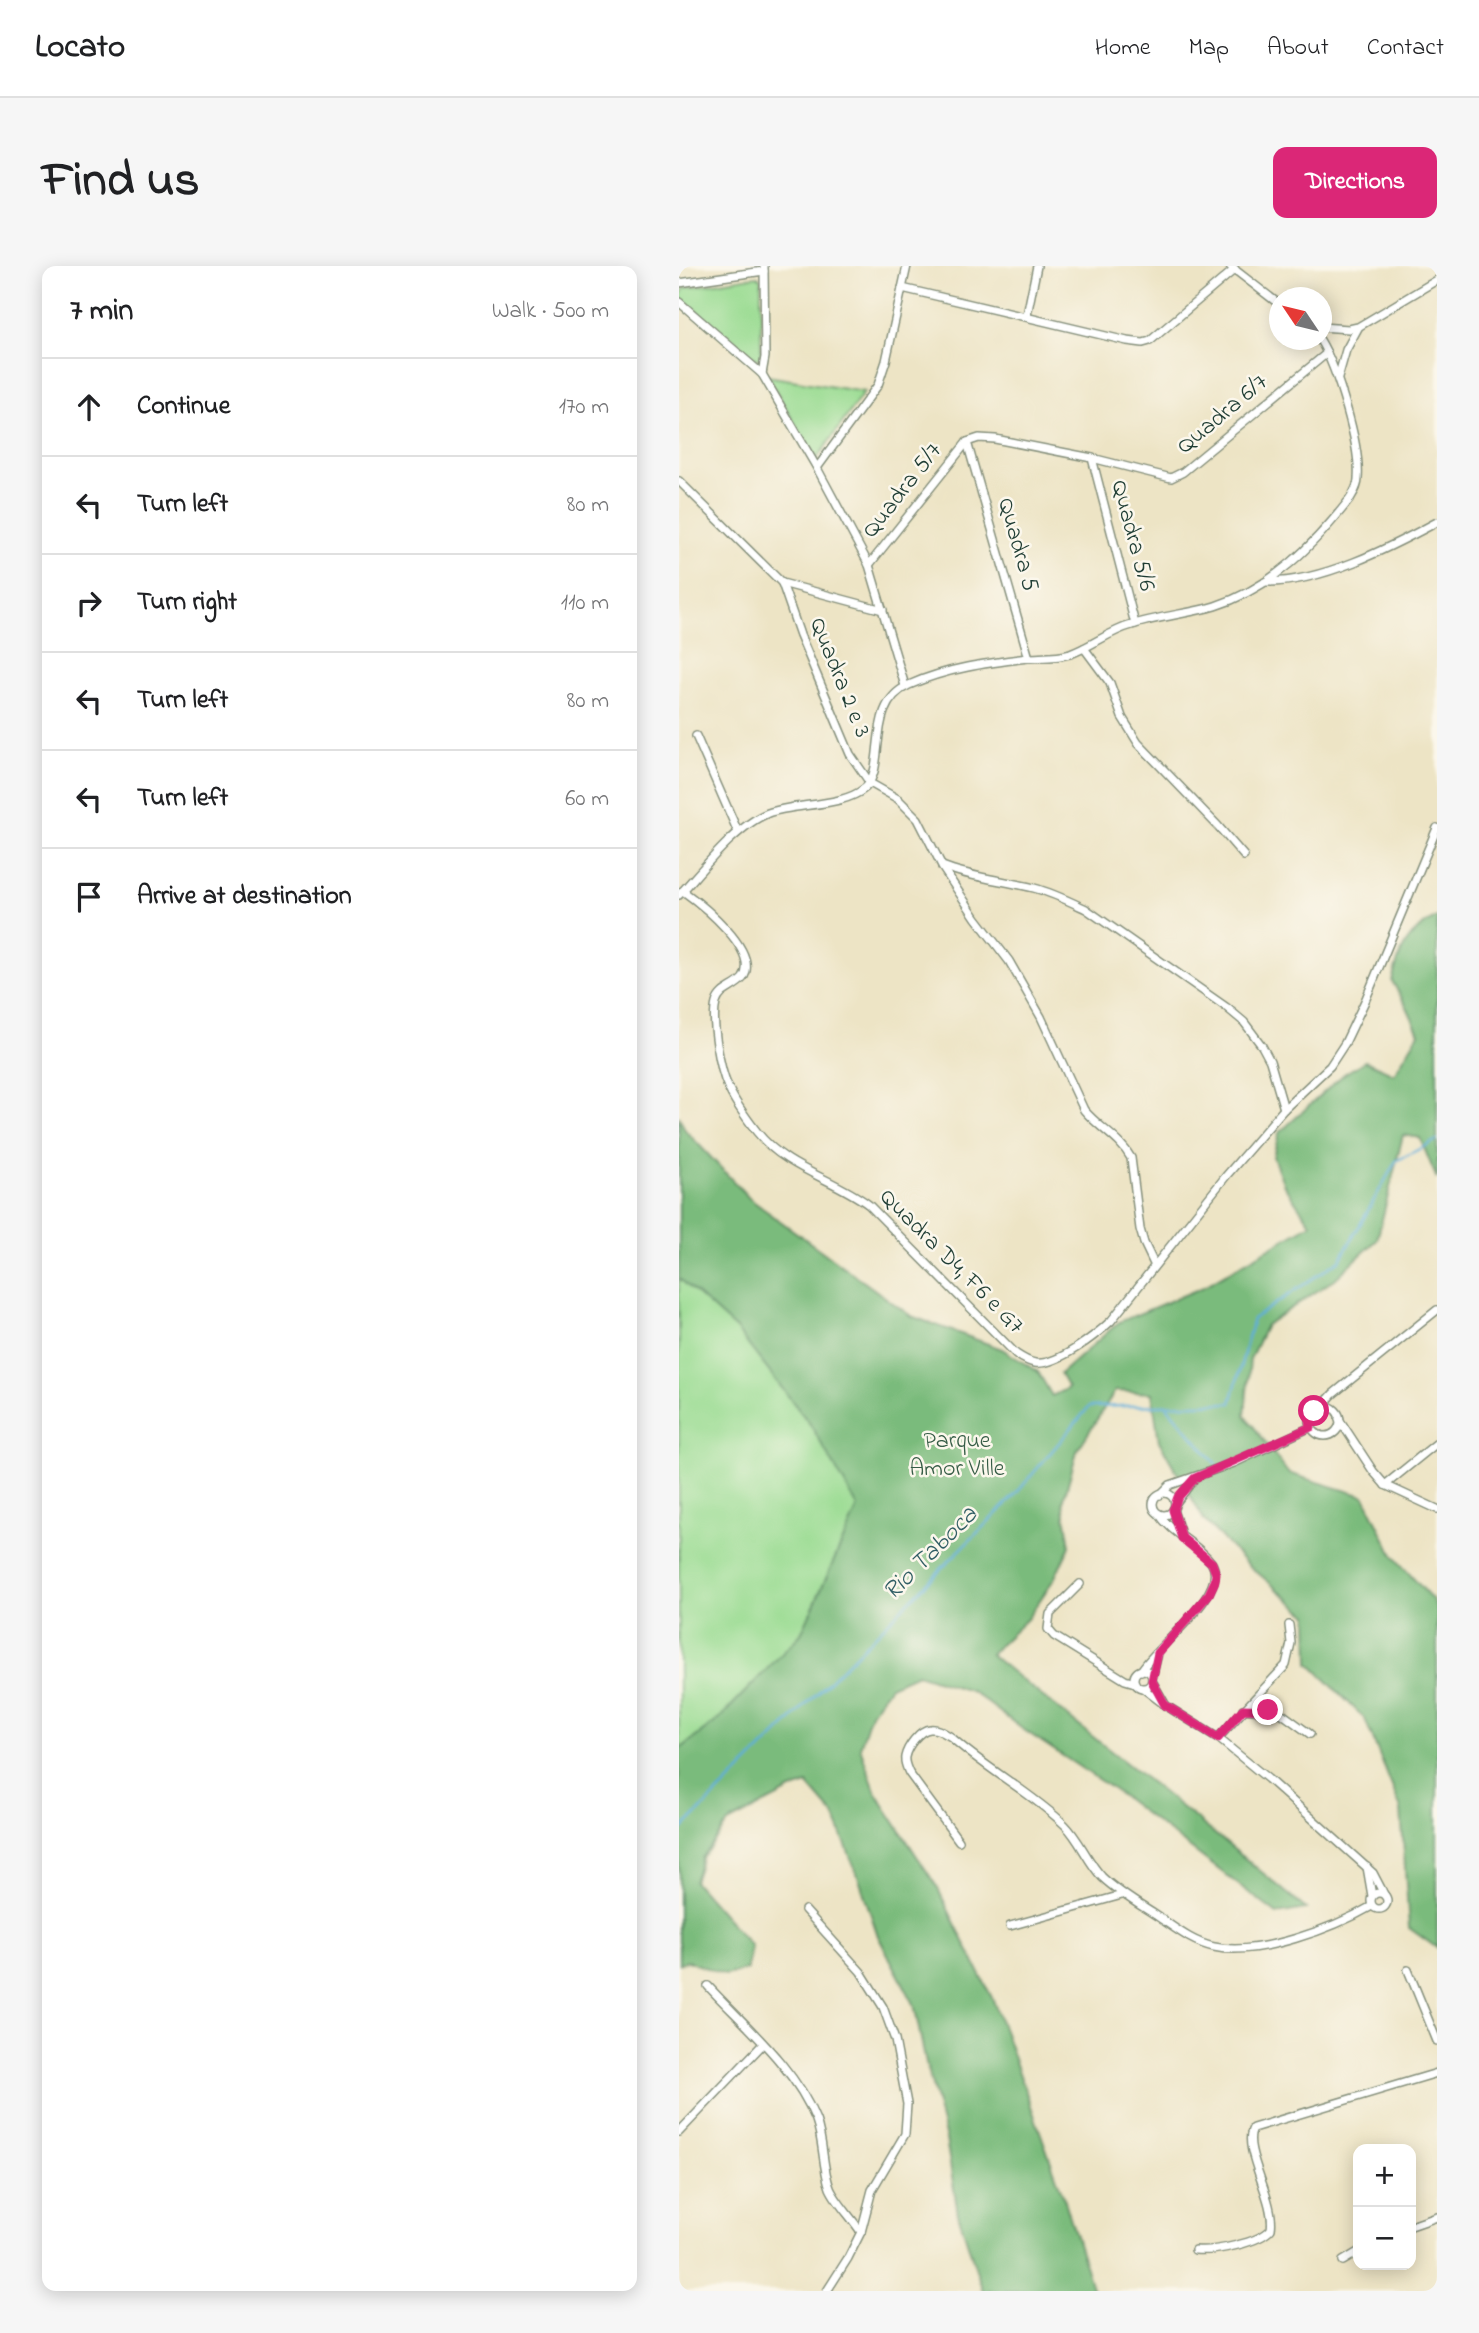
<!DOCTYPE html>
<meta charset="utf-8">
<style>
:root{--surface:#fff;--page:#f6f6f6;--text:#202124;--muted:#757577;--line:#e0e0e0;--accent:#db2777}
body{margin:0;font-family:"Indie Flower",sans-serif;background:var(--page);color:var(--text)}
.controls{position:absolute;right:21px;bottom:21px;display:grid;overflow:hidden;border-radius:14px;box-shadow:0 4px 18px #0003}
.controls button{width:63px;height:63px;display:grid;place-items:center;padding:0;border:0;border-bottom:2px solid var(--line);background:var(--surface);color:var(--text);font:35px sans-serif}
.compass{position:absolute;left:590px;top:21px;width:63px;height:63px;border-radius:50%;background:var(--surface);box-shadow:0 4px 18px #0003;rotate:305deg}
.stop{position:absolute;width:21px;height:21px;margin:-16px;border:5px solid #db2777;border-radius:50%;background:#fff}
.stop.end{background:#db2777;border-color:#fff;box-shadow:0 2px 7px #0008}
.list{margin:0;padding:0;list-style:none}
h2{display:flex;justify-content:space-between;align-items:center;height:91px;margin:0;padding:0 28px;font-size:30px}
h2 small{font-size:23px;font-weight:400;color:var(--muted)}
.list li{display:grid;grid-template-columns:46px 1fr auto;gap:21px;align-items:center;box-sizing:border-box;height:98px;padding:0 28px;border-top:2px solid var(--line)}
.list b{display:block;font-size:26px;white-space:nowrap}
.list em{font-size:23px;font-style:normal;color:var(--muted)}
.icon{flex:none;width:38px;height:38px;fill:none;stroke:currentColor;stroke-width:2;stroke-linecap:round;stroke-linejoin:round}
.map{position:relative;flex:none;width:758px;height:2025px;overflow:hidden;border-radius:14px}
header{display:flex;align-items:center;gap:42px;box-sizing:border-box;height:98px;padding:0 35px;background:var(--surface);border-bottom:2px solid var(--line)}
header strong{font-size:33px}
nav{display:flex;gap:38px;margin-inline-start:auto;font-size:24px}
.intro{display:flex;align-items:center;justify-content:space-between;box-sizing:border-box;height:168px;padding:0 42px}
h1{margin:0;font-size:49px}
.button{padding:18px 32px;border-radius:14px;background:var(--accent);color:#fff;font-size:24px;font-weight:700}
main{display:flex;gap:42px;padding:0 42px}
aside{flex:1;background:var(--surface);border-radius:14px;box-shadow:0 4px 18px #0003}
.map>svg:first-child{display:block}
.green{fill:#99db91;stroke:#5c8c62;stroke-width:2}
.forest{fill:#7abb7b;stroke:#4c7c58;stroke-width:2}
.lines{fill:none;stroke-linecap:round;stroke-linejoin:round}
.stream{stroke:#5eaed9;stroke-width:2.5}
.minor-casing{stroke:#86907c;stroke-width:10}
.minor{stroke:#fff;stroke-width:7}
.route{stroke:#db2777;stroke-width:9}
.labels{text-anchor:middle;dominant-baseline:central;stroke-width:5;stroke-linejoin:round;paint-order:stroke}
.street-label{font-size:24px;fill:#1f3d34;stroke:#fbf7ec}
.park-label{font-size:24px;fill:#375d47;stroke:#fbf7ec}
.water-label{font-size:26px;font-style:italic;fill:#325f66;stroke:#fbf7ec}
</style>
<header>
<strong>Locato</strong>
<nav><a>Home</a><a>Map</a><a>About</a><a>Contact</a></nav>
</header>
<div class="intro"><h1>Find us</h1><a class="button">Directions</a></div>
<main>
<aside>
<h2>7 min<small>Walk · 500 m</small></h2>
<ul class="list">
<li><svg class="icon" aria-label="ahead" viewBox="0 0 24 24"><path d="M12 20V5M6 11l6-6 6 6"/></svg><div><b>Continue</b></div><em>170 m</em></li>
<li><svg class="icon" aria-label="left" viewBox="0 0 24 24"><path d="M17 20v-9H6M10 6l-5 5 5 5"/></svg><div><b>Turn left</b></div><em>80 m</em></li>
<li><svg class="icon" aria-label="right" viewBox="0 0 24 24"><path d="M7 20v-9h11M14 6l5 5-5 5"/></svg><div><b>Turn right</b></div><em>110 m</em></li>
<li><svg class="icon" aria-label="left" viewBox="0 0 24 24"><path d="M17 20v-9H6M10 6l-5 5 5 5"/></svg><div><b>Turn left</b></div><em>80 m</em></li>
<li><svg class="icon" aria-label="left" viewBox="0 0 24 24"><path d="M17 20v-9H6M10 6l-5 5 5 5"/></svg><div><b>Turn left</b></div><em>60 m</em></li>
<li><svg class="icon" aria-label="arrive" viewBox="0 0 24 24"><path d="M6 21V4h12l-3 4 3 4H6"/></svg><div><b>Arrive at destination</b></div></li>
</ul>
</aside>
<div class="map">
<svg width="758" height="2025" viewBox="0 0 758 2025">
<rect width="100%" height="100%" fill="#fbf7ec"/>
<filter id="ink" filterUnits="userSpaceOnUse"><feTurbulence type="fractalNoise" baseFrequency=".0143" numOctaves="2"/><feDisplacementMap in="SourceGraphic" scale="14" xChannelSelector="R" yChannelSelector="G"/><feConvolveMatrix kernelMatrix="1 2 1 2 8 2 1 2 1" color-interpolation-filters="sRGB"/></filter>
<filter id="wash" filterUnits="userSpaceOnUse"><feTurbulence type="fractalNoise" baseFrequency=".00686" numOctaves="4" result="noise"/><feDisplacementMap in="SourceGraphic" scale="28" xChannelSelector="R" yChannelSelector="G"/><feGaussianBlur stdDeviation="1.57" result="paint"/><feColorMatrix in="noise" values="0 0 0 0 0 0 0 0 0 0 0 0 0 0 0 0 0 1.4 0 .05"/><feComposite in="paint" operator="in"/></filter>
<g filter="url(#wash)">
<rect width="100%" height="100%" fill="#ede4c5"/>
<g class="green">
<polygon points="78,10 82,13 82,92 76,93 3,34 1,29 6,22"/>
<polygon points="88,110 185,126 137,194"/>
<polygon points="0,1012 57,1063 131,1158 180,1241 122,1368 38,1455 0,1484"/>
</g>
<path class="forest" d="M758 651V913L741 872 724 869 698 974 656 1013 587 1059 571 1093 566 1149 609 1207 685 1230 715 1291 754 1334 758 1343V1682L730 1662 722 1543 686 1453 630 1397 629 1349 567 1297 525 1254 480 1175 473 1127 436 1125 398 1185 384 1236 391 1280 375 1313 348 1353 311 1388C416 1474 524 1556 627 1643L598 1648 435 1524 342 1462 294 1426 238 1408 211 1420 192 1447 181 1481 197 1527 258 1621 314 1734 387 1938 414 2025H304L279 1948 267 1873 246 1793 235 1738 199 1670 179 1610 155 1549 128 1518 112 1524 49 1557 23 1592 15 1615 72 1680 68 1704 46 1709 9 1695 0 1698V1484L38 1455 122 1368 179 1241 131 1158 57 1063 0 1012V850L6 864 71 933 232 1050 323 1083 359 1106 373 1130 389 1122 381 1108 440 1056 522 1022 632 958 605 919 594 891 600 867 665 808 686 795 715 808 740 767 728 741 713 715C722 683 726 668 758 651Z"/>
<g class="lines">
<g class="stream">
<polyline points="487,1139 537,1198"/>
<polyline points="0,1566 336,1229 410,1141 552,1137 574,1053 661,994 717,895 758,874"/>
</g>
</g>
</g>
<g filter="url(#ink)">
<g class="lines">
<defs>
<g id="minor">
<polyline points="551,0 600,38"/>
<polyline points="0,17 85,5"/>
<polyline points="223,22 448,75 464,77 471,75 556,3"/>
<polyline points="0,36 83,108 138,202 190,299 226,420"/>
<polyline points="348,49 358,0"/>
<polyline points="642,61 670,63 679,61 758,14"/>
<polyline points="83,108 86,91 85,0"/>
<polyline points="659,112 667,84 679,62"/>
<polyline points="288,176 350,392"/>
<polyline points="413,192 456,358"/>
<polyline points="138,202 199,119 207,95 228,0"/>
<path d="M0 215 103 317 121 369 171 488 191 517 219 533 239 553 263 600C293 612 324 614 355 622 374 627 390 635 407 643L547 741 565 756 583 780 591 795 605 843"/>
<polyline points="190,299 288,176 300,172 316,173 413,192 492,212 504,206 648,87"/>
<path d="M586 316C642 317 710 282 758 256"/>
<polyline points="103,317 204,344"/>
<polyline points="405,382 431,417 443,451 459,477 539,560 565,590"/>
<polyline points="17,470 59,566"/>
<path d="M263 601 297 652 330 695 362 751 405 844C420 862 441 872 452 892L461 963 465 977 475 998"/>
<path d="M4 625C22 638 82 685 64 712 56 722 41 723 37 737 32 755 41 804 49 821 56 837 68 853 78 866 107 903 154 912 190 939L337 1088C343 1092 349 1096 356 1097 378 1100 417 1069 432 1055L547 910 605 843 651 800 666 777 686 735 758 562"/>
<path d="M0 629C23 604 57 560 89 547 117 537 164 541 186 522 209 501 185 439 230 419 268 402 308 397 349 392 362 391 378 392 391 388 412 381 430 365 453 359 480 350 509 348 536 340 593 322 635 279 671 233 675 226 679 221 679 213 682 180 658 102 641 74"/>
<polyline points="643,1140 654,1128 758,1044"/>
<circle cx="646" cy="1155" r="15"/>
<polyline points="660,1153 694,1205 706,1219 758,1243"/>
<polyline points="706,1219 758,1177"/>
<circle cx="485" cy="1238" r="11"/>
<polyline points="481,1229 491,1219 555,1197 632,1161"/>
<polyline points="496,1238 515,1213"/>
<polyline points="494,1244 502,1268"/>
<polyline points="401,1318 371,1348 369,1363 375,1370 446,1414 456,1417"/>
<circle cx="464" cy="1413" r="9"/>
<path d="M462 1405C476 1380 553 1327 532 1296 518 1277 493 1268 480 1248"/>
<polyline points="473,1412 479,1387"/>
<polyline points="473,1415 486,1438"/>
<polyline points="465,1423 486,1439 539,1472 589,1513 694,1607 706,1630"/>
<polyline points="564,1443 602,1447 631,1468"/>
<polyline points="539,1472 607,1399 612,1377 610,1359"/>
<path d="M280 1575 230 1507C228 1502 225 1497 226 1491 228 1481 240 1464 251 1463 259 1462 265 1467 272 1471 307 1503 352 1526 386 1559 401 1574 408 1595 423 1611 439 1626 456 1636 475 1648 495 1661 512 1676 535 1681 579 1691 655 1662 693 1640"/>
<polyline points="688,1601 693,1630"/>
<circle cx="700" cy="1635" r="8"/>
<polyline points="126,1644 182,1706 204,1741 216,1774 228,1838 226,1868 193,1924 182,1966 169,1992 148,2025"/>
<polyline points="331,1660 443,1629"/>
<polyline points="729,1704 758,1775"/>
<path d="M29 1720C67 1761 116 1801 137 1854 145 1876 143 1900 151 1922 157 1936 173 1952 182 1966"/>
<polyline points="0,1866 84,1778"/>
<polyline points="732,1960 758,1951"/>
<path d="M516 1984C534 1986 581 1977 592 1963 597 1934 562 1883 574 1862L758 1807"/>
<polyline points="664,1995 679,1986"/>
</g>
</defs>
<use href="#minor" class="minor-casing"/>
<use href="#minor" class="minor"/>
</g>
</g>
<g class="lines" filter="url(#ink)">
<polyline class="route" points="589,1444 564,1443 539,1472 486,1439 473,1415 479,1387 530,1328 536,1315 537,1308 533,1297 503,1272 494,1244 499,1231 516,1212 632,1161 631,1153 635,1145"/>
</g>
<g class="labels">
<g class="street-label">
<text transform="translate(544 149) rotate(-40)">Quadra 6/7</text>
<text transform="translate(224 225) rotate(-52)">Quadra 5/7</text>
<text transform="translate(453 270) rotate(75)">Quadra 5/6</text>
<text transform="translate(338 279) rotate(74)">Quadra 5</text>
<text transform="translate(160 412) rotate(68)">Quadra 2 e 3</text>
<text transform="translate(272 996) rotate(45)">Quadra D4, F6 e G7</text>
</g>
<g class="park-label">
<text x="278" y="1175">Parque<tspan x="278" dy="28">Amor Ville</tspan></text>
</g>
<g class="water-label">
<text transform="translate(252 1288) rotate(-45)">Rio Taboca</text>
</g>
</g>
</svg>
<div class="controls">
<button>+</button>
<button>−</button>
</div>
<svg class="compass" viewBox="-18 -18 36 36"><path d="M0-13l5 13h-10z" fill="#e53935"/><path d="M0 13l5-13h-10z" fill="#757577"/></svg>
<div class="stop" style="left:635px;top:1145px"></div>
<div class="stop end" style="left:589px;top:1444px"></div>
</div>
</main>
